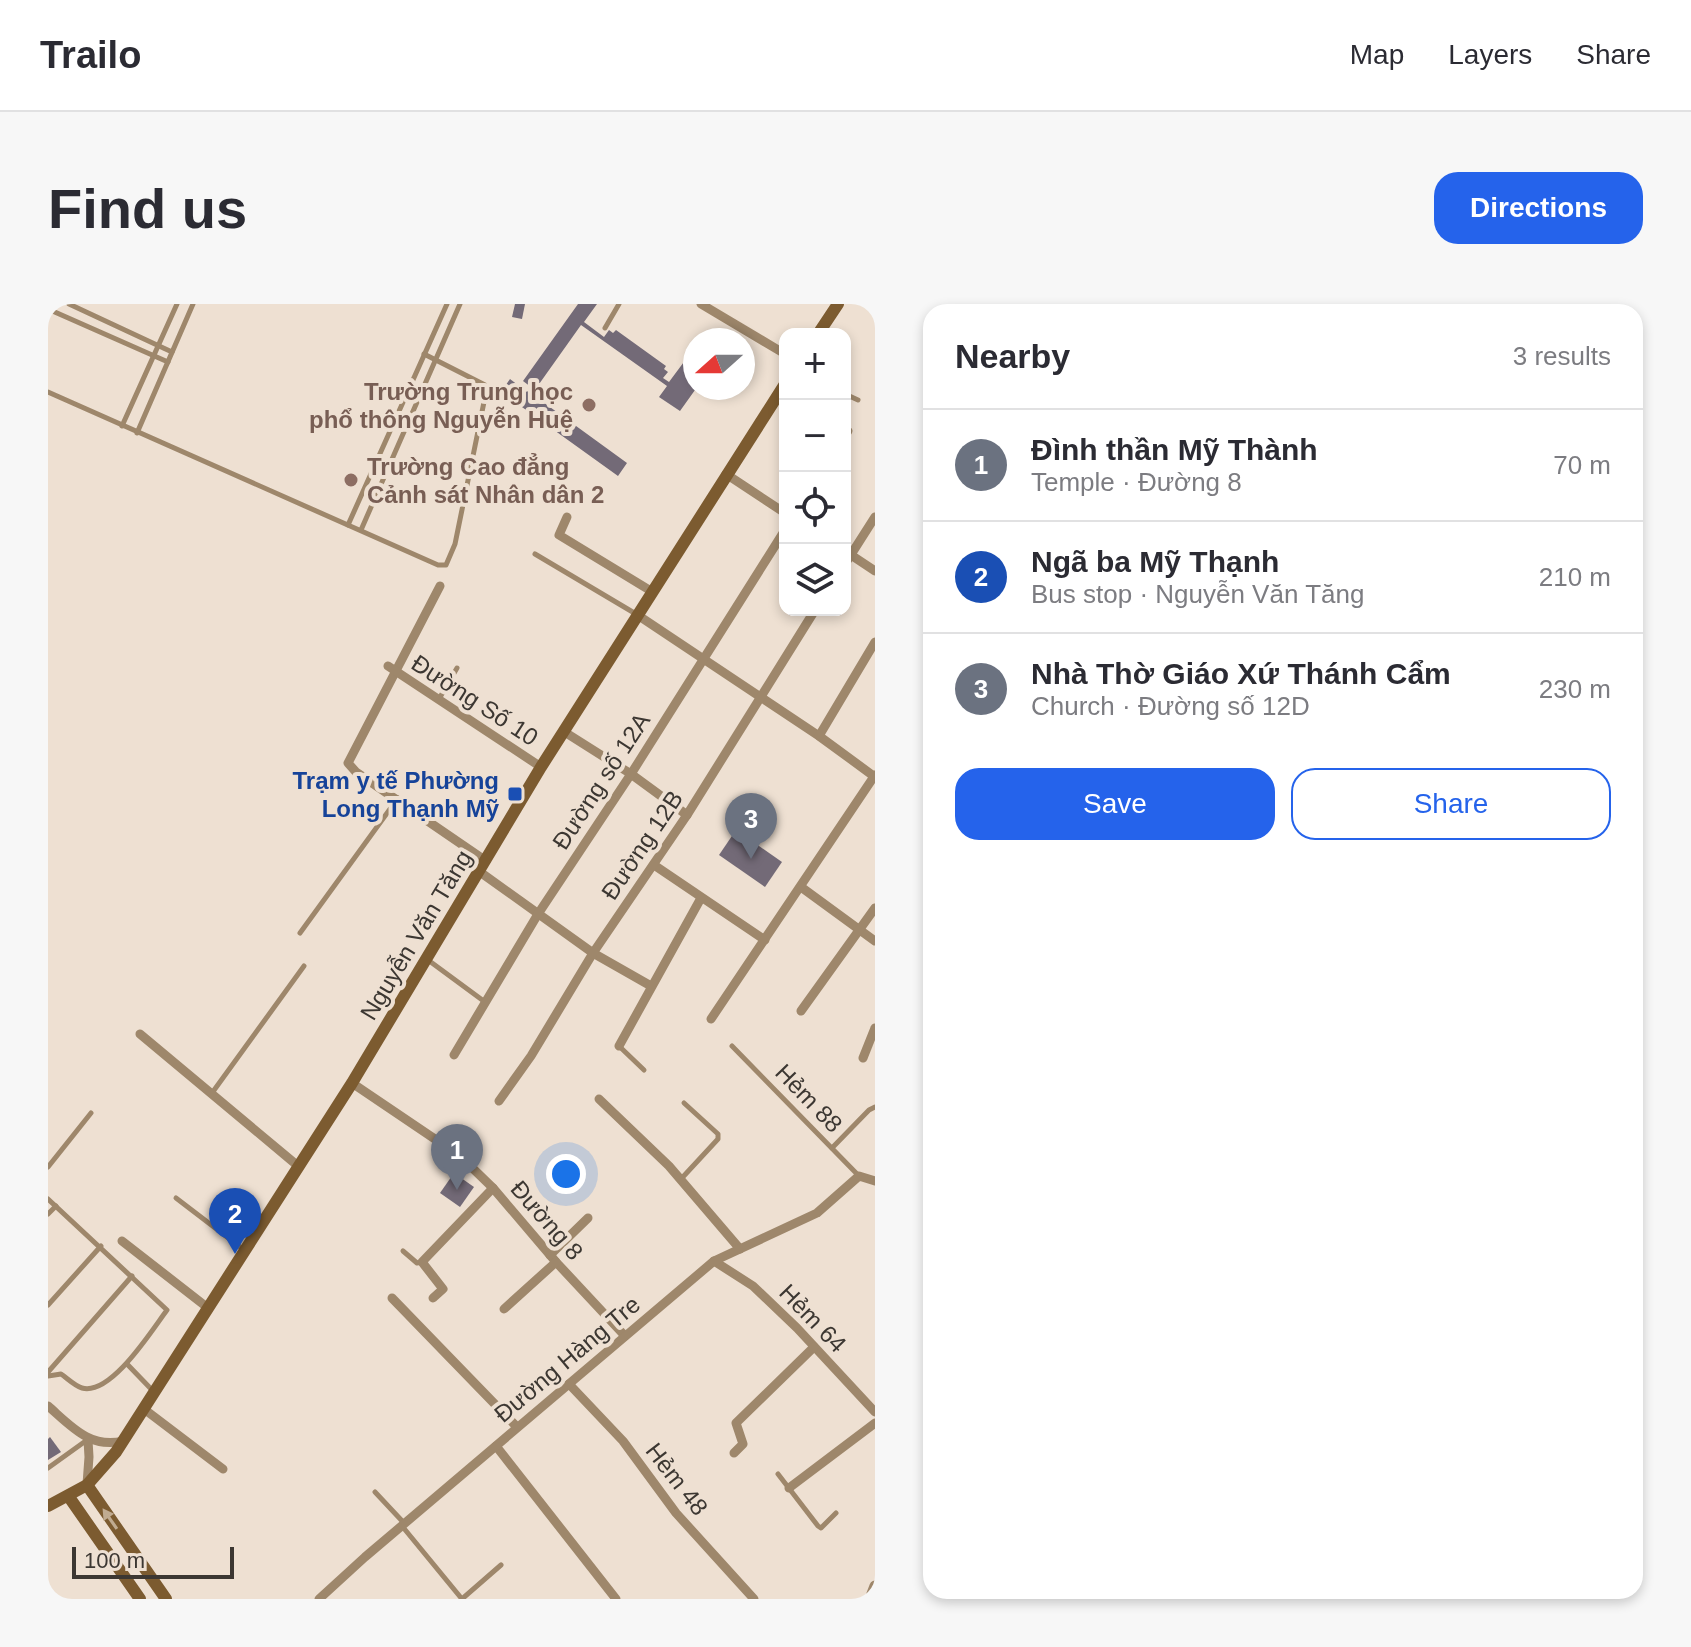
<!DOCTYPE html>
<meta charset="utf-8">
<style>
:root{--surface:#fff;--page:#f7f7f7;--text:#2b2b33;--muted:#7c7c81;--line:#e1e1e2;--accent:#2563eb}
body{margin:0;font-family:Arial,sans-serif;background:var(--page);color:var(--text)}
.controls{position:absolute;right:24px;top:24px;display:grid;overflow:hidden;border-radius:16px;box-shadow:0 4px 12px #0003}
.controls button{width:72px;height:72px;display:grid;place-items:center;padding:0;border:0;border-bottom:2px solid var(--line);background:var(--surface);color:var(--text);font:40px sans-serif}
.compass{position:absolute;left:635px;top:24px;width:72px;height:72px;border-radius:50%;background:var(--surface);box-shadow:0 4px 12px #0003;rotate:249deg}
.scale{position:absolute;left:24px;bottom:20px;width:162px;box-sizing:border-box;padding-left:8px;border:4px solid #3c3732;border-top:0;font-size:22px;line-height:28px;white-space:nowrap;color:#3c3732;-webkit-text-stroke:6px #eee0d2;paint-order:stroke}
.you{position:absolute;left:518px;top:870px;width:28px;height:28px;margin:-20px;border:6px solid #fff;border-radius:50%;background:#1a73e8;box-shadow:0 0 0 12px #1a73e833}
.badge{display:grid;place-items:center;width:52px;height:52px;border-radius:50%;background:var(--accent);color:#fff;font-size:26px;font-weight:700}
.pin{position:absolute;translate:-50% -66px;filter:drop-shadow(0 2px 4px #0008)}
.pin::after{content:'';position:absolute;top:42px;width:28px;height:24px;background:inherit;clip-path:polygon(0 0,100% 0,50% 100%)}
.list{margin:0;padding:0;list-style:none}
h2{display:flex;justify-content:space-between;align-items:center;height:104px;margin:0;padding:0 32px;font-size:34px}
h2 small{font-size:26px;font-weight:400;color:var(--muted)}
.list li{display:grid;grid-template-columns:52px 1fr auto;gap:24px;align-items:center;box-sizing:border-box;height:112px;padding:0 32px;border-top:2px solid var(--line)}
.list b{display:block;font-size:30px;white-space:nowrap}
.list p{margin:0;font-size:26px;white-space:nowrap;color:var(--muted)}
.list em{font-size:26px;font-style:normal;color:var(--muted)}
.actions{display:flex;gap:16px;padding:24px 32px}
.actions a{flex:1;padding:18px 0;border:2px solid var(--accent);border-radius:24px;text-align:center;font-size:28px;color:var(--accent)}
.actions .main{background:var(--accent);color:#fff}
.icon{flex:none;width:44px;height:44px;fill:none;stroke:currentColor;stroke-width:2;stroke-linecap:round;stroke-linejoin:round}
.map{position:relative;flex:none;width:827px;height:1295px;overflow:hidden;border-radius:24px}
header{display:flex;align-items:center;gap:48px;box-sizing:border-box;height:112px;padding:0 40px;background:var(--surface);border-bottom:2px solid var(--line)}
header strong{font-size:38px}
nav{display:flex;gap:44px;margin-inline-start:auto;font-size:28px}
.intro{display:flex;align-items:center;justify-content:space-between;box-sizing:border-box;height:192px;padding:0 48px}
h1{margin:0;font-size:56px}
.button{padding:20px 36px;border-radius:24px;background:var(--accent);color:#fff;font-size:28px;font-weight:700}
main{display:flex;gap:48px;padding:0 48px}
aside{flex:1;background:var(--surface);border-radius:24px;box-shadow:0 4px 12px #0003}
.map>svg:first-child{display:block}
.building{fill:#736a77}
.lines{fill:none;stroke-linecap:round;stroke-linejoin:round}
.service{stroke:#9e876b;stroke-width:5}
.minor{stroke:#9e876b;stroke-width:9}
.tertiary{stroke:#9e876b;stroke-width:11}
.secondary{stroke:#7c5b30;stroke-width:12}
.oneway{fill:#c0ab91}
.education-dot{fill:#8d6e63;stroke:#eee0d2;stroke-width:3}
.transit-dot{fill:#1a4fb4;stroke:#eee0d2;stroke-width:3}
.labels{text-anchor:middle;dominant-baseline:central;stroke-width:8;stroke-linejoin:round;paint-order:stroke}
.education-label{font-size:24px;font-weight:bold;fill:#785e54;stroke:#eee0d2;text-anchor:end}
.street-label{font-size:24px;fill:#3c3732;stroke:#eee0d2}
.transit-label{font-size:24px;font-weight:bold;fill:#164399;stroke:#eee0d2;text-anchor:end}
</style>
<header>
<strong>Trailo</strong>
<nav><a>Map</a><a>Layers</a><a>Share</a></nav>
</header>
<div class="intro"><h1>Find us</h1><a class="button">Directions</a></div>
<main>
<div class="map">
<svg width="827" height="1295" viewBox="0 0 827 1295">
<rect width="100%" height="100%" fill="#eee0d2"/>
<g class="building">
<polygon points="467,0 477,0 474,15 464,13"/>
<polygon points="530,0 549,0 536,18 556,33 561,26 565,29 568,26 618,62 616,65 620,68 615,74 621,78 647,43 647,86 632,107 611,93 619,82 533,21 484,90 579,159 570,172 453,88 462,75 479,88 483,83 475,77"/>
<polygon points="688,526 734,558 717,583 671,551"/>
<polygon points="406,869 426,883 412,903 392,889"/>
<polygon points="2,1133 13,1148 0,1156 0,1135"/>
</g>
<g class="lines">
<g class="service">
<polyline points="21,0 124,48"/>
<polyline points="0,5 120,58"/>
<polyline points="557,24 571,0"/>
<polyline points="0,88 390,261 398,261 407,240 436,98 437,81 376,50"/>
<polyline points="797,90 810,96"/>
<polyline points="74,122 129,0"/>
<polyline points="89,129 145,0"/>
<polyline points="300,221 399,0"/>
<polyline points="313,226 412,0"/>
<polyline points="487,250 588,310"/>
<polyline points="391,395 409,364"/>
<polyline points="252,629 350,494"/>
<polyline points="380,656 437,698"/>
<polyline points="684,742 810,871"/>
<polyline points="572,743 596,766"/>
<polyline points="164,789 256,662"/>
<polyline points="784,844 821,806 827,803"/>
<polyline points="0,863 43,809"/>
<polyline points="633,875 670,835 670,830 636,799"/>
<polyline points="128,894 196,946"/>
<path d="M0 895 119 1006C104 1026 63 1092 34 1084 27 1082 19 1074 13 1070L0 1072"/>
<polyline points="0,910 8,902"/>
<polyline points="355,947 369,959 373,958"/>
<polyline points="0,1001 53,942"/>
<polyline points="79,1060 106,1088"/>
<polyline points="0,1068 84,972"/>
<polyline points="0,1164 39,1136"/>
<polyline points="730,1170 770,1222 773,1224 788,1209"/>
<polyline points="327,1188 356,1219"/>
<polyline points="354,1222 414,1295 453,1261"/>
</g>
<g class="minor">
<polyline points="653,0 737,50"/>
<polyline points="797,131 800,127"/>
<polyline points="678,170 737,209"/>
<polyline points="519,213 511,231 603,287"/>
<polyline points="797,247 827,267"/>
<polyline points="797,260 827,213"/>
<polyline points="392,282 300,459 308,468 438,557"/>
<polyline points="588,310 771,432 827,473"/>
<polyline points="340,362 493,463"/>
<polyline points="515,427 583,470 639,511"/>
<polyline points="771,432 827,338"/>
<polyline points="606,561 717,636"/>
<polyline points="432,568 545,649 603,682"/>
<polyline points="753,583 827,637"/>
<polyline points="753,707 827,604"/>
<polyline points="663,715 827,471"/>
<polyline points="92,730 250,862"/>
<polyline points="571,742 653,594"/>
<polyline points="406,751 490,610 583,470 737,226"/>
<polyline points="815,754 827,724"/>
<polyline points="304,779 412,852 445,884 508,958 577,1032"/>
<polyline points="551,795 621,862 692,945"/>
<polyline points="451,797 483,752 545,649 639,511 767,306"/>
<polyline points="74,937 160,1004"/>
<polyline points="502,951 540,914"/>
<polyline points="666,957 705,982 749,1024 827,1108"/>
<polyline points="344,994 469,1123"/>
<polyline points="385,994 395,985 374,958 445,884"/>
<polyline points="456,1005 508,958"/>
<polyline points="521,1080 575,1137 628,1209 706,1295"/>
<path d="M0 1102C23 1122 42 1145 75 1137"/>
<polyline points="96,1105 175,1165"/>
<polyline points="448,1142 568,1295"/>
<polyline points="686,1149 695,1140 688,1119 766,1043"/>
<polyline points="39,1180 41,1153 40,1136"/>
<polyline points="741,1184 827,1119"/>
<polyline points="271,1295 317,1253 666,957 769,909 811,872 827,877"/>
</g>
<polyline class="tertiary" points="822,1295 827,1282"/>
<g class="secondary">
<polyline points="770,30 790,0"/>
<polyline points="39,1181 118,1295"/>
<polyline points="21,1193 92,1295"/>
<polyline points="0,1202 39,1181 68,1148 304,779 493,463 737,80"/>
</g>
</g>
<defs><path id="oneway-solid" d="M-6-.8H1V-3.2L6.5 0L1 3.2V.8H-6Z" transform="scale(2)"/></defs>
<use class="oneway" href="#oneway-solid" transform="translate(62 1215) rotate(-125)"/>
<g class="education-dot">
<circle cx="541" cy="101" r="8"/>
<circle cx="303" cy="176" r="8"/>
</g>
<rect class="transit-dot" x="459" y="482" width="16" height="16" rx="4"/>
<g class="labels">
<g class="education-label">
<text x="525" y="87">Trường Trung học<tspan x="525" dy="28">phổ thông Nguyễn Huệ</tspan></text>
<text x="319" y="162" text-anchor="start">Trường Cao đẳng<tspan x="319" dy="28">Cảnh sát Nhân dân 2</tspan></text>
</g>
<g class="street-label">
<text transform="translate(427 396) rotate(33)">Đường Số 10</text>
<text transform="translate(553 477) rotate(-57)">Đường số 12A</text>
<text transform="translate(594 541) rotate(-56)">Đường 12B</text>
<text transform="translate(368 631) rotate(-59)">Nguyễn Văn Tăng</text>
<text transform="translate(761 794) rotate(46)">Hẻm 88</text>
<text transform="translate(499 916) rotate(49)">Đường 8</text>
<text transform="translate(765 1014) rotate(46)">Hẻm 64</text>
<text transform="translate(519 1055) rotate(-40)">Đường Hàng Tre</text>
<text transform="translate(629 1175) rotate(52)">Hẻm 48</text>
</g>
<g class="transit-label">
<text x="451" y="476">Trạm y tế Phường<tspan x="451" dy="28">Long Thạnh Mỹ</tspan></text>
</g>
</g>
</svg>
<div class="controls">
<button>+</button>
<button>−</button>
<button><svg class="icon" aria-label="locate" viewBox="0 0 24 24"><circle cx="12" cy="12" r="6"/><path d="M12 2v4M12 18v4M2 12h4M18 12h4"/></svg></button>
<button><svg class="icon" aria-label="layers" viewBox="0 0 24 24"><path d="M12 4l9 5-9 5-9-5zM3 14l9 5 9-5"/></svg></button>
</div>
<svg class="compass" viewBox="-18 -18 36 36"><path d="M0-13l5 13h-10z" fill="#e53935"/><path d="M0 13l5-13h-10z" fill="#7c7c81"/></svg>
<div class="scale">100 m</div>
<div class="you"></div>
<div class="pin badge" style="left:409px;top:886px;background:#6b7280">1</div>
<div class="pin badge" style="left:187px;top:950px;background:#1a4fb4">2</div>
<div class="pin badge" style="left:703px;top:555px;background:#6b7280">3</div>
</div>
<aside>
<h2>Nearby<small>3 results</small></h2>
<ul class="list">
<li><span class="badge" style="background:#6b7280">1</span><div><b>Đình thần Mỹ Thành</b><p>Temple · Đường 8</p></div><em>70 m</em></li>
<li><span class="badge" style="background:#1a4fb4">2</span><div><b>Ngã ba Mỹ Thạnh</b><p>Bus stop · Nguyễn Văn Tăng</p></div><em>210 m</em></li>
<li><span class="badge" style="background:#6b7280">3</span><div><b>Nhà Thờ Giáo Xứ Thánh Cẩm</b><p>Church · Đường số 12D</p></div><em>230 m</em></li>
</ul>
<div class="actions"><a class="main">Save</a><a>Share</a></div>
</aside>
</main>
